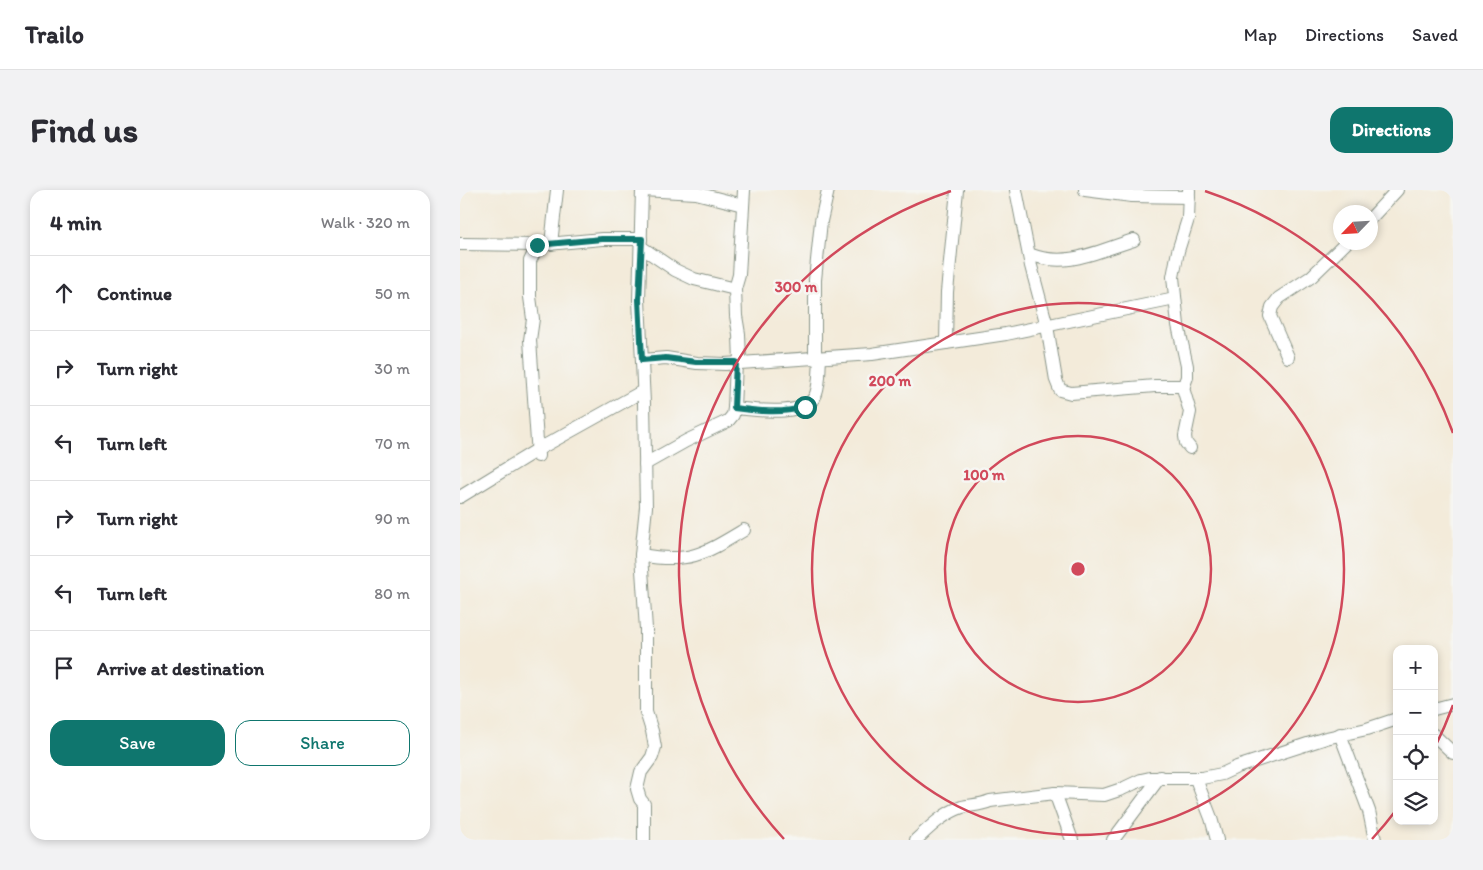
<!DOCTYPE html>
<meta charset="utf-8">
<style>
:root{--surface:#fff;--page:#f2f2f3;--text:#2b2b33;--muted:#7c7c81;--line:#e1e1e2;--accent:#0f766e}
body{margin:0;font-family:Itim,sans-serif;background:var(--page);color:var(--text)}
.controls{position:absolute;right:15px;bottom:15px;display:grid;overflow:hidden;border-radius:10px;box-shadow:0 2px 8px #0003}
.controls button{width:45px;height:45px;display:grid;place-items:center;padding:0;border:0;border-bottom:1px solid var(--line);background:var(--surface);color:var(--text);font:25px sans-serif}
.compass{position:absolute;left:873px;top:15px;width:45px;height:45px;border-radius:50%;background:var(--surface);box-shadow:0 2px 8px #0003;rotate:245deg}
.stop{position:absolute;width:15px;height:15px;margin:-11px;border:4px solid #0f766e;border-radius:50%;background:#fff}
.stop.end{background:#0f766e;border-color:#fff;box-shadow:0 1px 5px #0008}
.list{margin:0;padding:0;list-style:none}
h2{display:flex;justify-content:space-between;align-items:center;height:65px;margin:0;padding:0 20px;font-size:21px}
h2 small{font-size:16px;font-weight:400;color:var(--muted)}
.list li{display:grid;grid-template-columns:32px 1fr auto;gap:15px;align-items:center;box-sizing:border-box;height:75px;padding:0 20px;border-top:1px solid var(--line)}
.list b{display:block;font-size:19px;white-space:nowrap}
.list em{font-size:16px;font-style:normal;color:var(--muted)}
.actions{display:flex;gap:10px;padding:15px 20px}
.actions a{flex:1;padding:11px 0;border:1px solid var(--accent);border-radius:15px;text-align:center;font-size:18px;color:var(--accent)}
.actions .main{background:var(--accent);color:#fff}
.icon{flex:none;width:28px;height:28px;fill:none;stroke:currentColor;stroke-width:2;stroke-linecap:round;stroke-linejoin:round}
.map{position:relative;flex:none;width:993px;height:650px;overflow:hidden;border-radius:15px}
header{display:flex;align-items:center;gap:30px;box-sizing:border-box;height:70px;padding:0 25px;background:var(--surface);border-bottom:1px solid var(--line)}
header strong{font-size:24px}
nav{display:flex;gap:28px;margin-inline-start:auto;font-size:18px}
.intro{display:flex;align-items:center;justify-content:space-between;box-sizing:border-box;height:120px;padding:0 30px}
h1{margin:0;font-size:35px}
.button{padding:12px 22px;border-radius:15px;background:var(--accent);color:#fff;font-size:18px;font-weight:700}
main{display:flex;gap:30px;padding:0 30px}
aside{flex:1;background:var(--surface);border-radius:15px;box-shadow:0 2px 8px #0003}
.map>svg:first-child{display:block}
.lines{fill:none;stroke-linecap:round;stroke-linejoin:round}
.minor-casing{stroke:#899487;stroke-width:14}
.minor{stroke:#fff;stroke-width:12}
.route{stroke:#0f766e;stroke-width:6}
.ring{fill:none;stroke:#d1495b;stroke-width:2.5}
.centre{fill:#d1495b;stroke:#f6f6f2;stroke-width:2.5}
.ring-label{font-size:15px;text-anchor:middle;font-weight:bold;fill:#d1495b;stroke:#f6f6f2;stroke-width:5;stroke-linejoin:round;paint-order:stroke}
</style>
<header>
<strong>Trailo</strong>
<nav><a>Map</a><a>Directions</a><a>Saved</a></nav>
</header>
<div class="intro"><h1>Find us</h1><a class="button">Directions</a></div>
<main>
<aside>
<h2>4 min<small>Walk · 320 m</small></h2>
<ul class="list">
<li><svg class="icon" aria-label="ahead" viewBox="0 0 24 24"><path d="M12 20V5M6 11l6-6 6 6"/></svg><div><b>Continue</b></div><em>50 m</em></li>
<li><svg class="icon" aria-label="right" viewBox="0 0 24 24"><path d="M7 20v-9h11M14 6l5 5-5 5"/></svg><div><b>Turn right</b></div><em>30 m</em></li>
<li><svg class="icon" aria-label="left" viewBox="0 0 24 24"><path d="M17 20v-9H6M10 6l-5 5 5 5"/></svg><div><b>Turn left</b></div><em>70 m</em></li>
<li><svg class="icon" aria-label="right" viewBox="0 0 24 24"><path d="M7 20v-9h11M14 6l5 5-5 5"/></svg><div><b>Turn right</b></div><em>90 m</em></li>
<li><svg class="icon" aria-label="left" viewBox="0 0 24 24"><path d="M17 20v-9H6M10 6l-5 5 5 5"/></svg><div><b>Turn left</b></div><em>80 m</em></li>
<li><svg class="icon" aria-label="arrive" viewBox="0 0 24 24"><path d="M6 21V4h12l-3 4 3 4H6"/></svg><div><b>Arrive at destination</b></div></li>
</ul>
<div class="actions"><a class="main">Save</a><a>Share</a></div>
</aside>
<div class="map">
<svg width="993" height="650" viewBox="0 0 993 650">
<rect width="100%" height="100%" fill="#f6f6f2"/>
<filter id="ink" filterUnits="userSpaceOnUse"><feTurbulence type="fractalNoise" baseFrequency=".02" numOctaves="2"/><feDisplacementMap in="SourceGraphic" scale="10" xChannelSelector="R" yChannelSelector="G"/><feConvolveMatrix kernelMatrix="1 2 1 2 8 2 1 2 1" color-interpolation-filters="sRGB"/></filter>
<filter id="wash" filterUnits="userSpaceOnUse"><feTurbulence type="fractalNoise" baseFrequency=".0096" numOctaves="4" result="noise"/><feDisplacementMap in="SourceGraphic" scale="20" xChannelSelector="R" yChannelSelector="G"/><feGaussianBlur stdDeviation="1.12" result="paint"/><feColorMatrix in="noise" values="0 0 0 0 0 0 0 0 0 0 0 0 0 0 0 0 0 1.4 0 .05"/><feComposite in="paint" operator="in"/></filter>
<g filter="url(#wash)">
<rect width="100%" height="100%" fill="#f3ebda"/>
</g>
<g filter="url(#ink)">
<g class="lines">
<defs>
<g id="minor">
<polyline points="182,0 179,110 184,213 186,317 181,365 186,439 186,522 192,541 195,557 192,567 181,582 177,599 180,609 184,614 184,650"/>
<polyline points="182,0 236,3 283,15"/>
<polyline points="556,0 571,76 587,136 596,190 600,200 611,203 695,196 724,196"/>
<polyline points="625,0 672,6 729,7"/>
<polyline points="729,0 728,29 718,61 713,87 718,135 727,176 727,187 723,198 730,222 725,246 726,253 730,258"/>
<polyline points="911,28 937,0"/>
<polyline points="0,54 77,55 142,49 181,49"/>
<polyline points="91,54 97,0"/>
<polyline points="74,55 75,61 70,71 70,107 73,129 70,150 78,266"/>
<polyline points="181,57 215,80 234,89 275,99 276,126 279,144 280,172"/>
<path d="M569 64C607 79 637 61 674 50"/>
<polyline points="275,99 279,85 284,0"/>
<polyline points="486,153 487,102 497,0"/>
<polyline points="828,167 810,126 812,117 819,108 851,87 887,52"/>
<polyline points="355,169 355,90 361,31 368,0"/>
<polyline points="182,170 206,168 237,173 265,174 412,164 546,144 715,109"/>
<path d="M274 218C295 220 347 228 356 204 360 193 359 179 360 169"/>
<polyline points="185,274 226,251 268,231 273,225 274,218 276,173"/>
<polyline points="0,307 77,260 183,201"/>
<path d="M181 365C229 374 244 364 284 340"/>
<polyline points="974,519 993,514"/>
<polyline points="880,544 909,621 915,650"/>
<polyline points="974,545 993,563"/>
<polyline points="736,589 751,628 757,650"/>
<polyline points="595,603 612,650"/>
<path d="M456 650C470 637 484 623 502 617 512 615 521 615 530 611L595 603 644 605 662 599 681 590 690 588H742L762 584 777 577 866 548 907 539 937 529"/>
<polyline points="653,650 700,587"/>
</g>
</defs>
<use href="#minor" class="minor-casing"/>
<use href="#minor" class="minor"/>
</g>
</g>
<g class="lines" filter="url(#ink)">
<path class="route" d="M77 55 142 49H182L179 110 182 170 206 168 236 172H276L274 218C296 221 323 224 345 217"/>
</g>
<g class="ring">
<circle cx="618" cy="379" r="133"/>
<circle cx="618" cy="379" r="266"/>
<path d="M993 515A399 399 0 0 1 975 557M937 619A399 399 0 0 1 912 649M324 649A399 399 0 0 1 491 1M745 1A399 399 0 0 1 993 243"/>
</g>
<circle cx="618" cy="379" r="8" class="centre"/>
<g class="ring-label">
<text x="336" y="102">300 m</text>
<text x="430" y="196">200 m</text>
<text x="524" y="290">100 m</text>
</g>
</svg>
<div class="controls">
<button>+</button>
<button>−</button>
<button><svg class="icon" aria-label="locate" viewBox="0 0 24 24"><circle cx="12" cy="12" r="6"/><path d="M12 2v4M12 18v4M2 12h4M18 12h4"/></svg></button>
<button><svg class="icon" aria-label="layers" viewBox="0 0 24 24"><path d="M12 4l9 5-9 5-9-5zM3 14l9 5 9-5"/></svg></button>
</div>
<svg class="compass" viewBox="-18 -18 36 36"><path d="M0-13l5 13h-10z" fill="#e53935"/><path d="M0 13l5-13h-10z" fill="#7c7c81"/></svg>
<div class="stop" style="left:345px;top:217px"></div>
<div class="stop end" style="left:77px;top:55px"></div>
</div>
</main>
